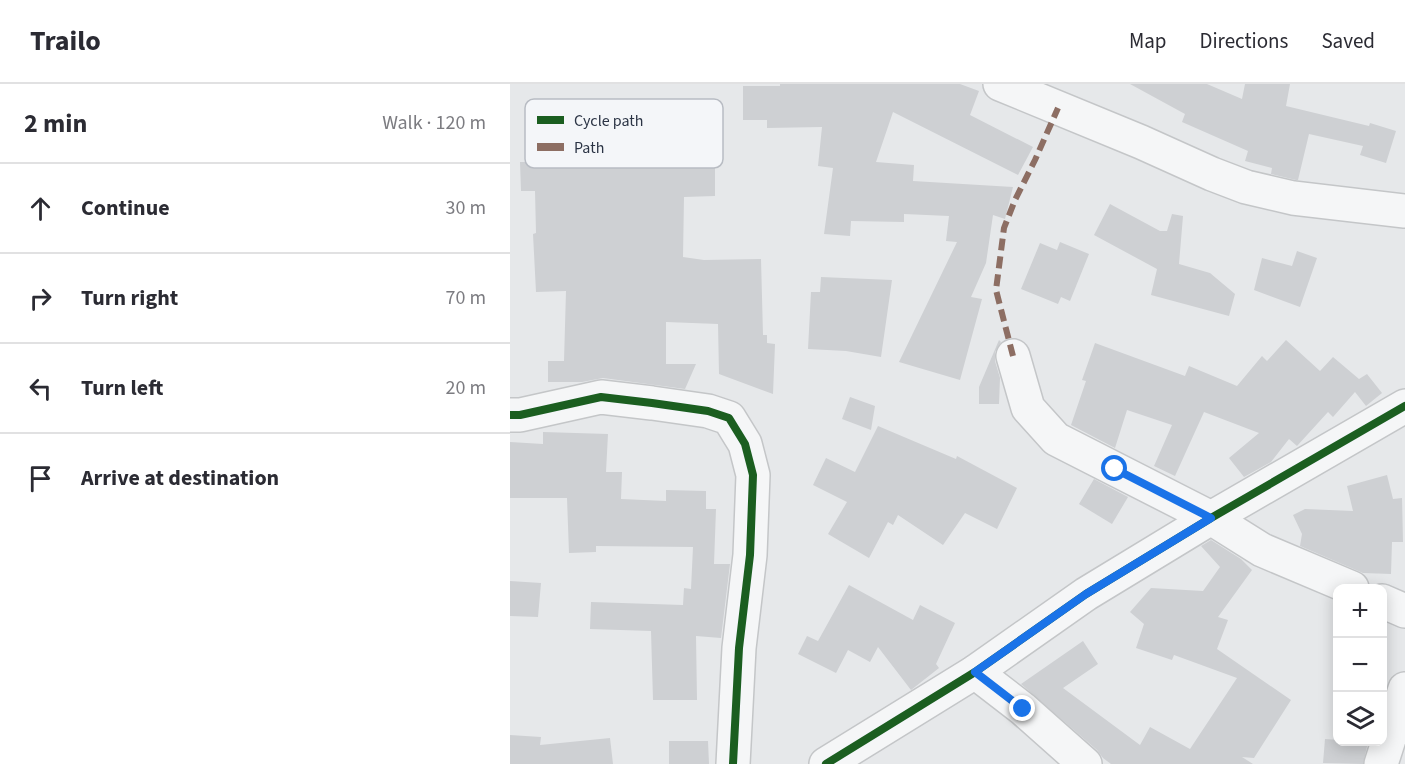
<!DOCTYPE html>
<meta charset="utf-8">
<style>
:root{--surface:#fff;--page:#f2f2f3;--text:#2b2b33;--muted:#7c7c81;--line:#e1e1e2}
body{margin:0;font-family:"Source Sans 3",sans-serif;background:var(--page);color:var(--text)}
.controls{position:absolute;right:18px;bottom:18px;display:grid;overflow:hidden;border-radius:12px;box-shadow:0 3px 15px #0003}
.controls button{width:54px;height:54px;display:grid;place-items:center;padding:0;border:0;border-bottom:2px solid var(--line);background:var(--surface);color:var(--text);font:30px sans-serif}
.stop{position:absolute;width:18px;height:18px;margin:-14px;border:4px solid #1a73e8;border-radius:50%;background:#fff}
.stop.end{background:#1a73e8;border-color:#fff;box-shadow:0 2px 6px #0008}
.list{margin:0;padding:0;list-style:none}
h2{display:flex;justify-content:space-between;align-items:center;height:78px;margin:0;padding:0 24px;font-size:26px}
h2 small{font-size:20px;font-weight:400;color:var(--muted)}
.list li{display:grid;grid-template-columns:39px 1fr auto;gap:18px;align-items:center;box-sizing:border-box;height:90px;padding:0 24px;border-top:2px solid var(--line)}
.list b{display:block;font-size:22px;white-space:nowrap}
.list em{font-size:20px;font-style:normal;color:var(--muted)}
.icon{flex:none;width:33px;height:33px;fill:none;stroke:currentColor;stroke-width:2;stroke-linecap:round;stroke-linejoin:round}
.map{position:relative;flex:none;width:895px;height:680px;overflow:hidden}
header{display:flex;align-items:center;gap:36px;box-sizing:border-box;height:84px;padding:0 30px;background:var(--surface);border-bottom:2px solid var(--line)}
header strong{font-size:28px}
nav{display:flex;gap:33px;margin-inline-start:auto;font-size:21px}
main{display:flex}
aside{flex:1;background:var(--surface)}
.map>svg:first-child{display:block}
.building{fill:#ced0d3}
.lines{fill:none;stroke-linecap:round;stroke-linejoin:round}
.minor-casing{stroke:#c4c6c8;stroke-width:36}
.minor{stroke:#f5f6f7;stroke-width:33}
.quiet{stroke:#8d6e63;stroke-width:6;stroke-dasharray:12 6;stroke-linecap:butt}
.cycleway-casing{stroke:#f4f6f9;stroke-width:11}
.cycleway{stroke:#1b5e20;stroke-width:8}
.route{stroke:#1a73e8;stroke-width:8}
.key{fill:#f4f6f9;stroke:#b8bcc3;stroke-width:1.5}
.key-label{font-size:16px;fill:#2b3445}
</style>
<header>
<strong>Trailo</strong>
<nav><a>Map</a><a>Directions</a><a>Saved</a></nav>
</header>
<main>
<aside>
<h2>2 min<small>Walk · 120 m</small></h2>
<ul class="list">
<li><svg class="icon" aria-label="ahead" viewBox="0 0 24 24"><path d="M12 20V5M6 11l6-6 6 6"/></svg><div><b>Continue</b></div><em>30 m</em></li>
<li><svg class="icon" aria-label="right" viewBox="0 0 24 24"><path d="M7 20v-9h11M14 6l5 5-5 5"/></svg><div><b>Turn right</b></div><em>70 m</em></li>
<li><svg class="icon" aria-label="left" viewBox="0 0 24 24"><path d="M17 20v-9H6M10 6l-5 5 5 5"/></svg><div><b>Turn left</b></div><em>20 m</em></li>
<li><svg class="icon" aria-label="arrive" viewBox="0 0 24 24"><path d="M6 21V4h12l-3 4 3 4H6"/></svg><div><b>Arrive at destination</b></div></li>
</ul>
</aside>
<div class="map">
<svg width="895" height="680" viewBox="0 0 895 680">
<rect width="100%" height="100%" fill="#e6e8ea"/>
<g class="building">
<polygon points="270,0 450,0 469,7 460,31 523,63 508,91 383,28 366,78 404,81 403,97 503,103 495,135 483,131 476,179 461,213 472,215 450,296 389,278 447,158 436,157 439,132 394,130 394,138 341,137 340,152 314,150 323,84 308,82 312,43 257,44 257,36 233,36 233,2 270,2"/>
<polygon points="620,0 697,0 732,15 735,0 780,0 776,22 859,42 860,39 886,47 876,79 850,71 853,62 799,50 788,96 786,96 761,90 762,84 735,77 738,67 672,38 675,30"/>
<polygon points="47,24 47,30 79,29 79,45 96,45 96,74 181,71 175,45 196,39 205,72 205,112 174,113 173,173 194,176 251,175 253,251 257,251 257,259 265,260 263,310 209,290 208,240 156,238 156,280 186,280 175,305 93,294 72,298 38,298 38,277 54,277 56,207 26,208 23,150 26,149 25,107 11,107 10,78 21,78 19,26"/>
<polygon points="600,120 650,147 657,147 662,130 673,132 669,180 700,189 725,210 719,232 641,211 647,185 584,151"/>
<polygon points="550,158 579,170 560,217 551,213 548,220 511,205 530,159 547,166"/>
<polygon points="787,167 807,174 790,223 744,206 752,174 782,182"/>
<polygon points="311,193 382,196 371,273 336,267 298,265 301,208 310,208"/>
<polygon points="489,256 491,258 485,268 485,277 490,294 489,320 469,320 469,303"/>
<polygon points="776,256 810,287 823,273 849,295 857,290 872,309 856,322 845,308 823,333 818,328 787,362 779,355 761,378 734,393 719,374 749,349 694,328 665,392 644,382 662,341 617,326 605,364 561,341 576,297 572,296 585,259 675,292 679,282 727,302 752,272 757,277"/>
<polygon points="340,313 365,322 361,346 332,335"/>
<polygon points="368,342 446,375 447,372 507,404 487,445 455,429 433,461 388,431 383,441 378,438 359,474 318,450 337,418 303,401 316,374 345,388"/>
<polygon points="33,348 98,350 96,388 112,388 111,415 156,417 156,406 196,407 196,425 206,425 204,480 220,480 211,554 186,552 187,616 143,616 141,547 80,545 81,518 173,521 174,504 181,505 183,463 86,462 86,468 59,469 57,414 0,414 0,358 33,360"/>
<polygon points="877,391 883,415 892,414 893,458 882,458 881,490 853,489 790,462 792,450 783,431 795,425 843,427 837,402"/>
<polygon points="584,395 618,413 602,440 569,420"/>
<polygon points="701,456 731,475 742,486 708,533 718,536 707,565 781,616 744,674 732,673 743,680 601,680 593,674 587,666 511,600 573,557 588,580 553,604 630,661 640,643 680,665 727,594 664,571 662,576 626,564 634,540 620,528 641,504 693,507 710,483 691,462"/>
<polygon points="0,497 31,499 28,533 0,532"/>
<polygon points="339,501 403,536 410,521 445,539 426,580 429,584 401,606 368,563 360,578 338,566 326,589 288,570 297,552 308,557"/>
<polygon points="0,651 31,653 30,661 100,654 103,680 0,680"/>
<polygon points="815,655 858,658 853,680 813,679"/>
<polygon points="159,657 198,657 199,680 159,680"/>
</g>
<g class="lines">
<defs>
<g id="minor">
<polyline points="490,0 631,58 702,90 736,103 783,114 895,127"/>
<polyline points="503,272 518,324 546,355 701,434 752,466 842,504"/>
<polyline points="0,331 10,331 91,313 142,319 198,327 219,334 235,360 243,391 240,471 229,564 223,680"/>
<polyline points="872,517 895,527"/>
<polyline points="465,588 513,625 575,680"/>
<polyline points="316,680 465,588 576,510 701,434 895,322"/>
<polyline points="871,680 895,605"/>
</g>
</defs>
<use href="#minor" class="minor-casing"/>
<use href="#minor" class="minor"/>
<polyline class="quiet" points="503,272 486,206 494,144 505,116 525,76 548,24"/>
<defs>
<g id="cycleway">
<polyline points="0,331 10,331 91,313 142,319 198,327 219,334 235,360 243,391 240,471 229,564 223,680"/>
<polyline points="316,680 465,588 576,510 701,434 895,322"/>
</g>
</defs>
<use href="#cycleway" class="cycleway-casing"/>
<use href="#cycleway" class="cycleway"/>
</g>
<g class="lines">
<polyline class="route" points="513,625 465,588 576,510 701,434 605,385"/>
</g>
<rect x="15" y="15" width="198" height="69" rx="9" class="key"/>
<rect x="27" y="32" width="27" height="8" fill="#1b5e20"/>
<rect x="27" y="59" width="27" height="8" fill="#8d6e63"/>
<g class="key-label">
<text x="64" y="42">Cycle path</text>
<text x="64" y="69">Path</text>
</g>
</svg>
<div class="controls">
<button>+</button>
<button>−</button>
<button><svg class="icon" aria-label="layers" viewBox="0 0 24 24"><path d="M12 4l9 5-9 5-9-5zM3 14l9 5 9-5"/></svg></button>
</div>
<div class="stop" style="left:605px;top:385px"></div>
<div class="stop end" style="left:513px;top:625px"></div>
</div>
</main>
